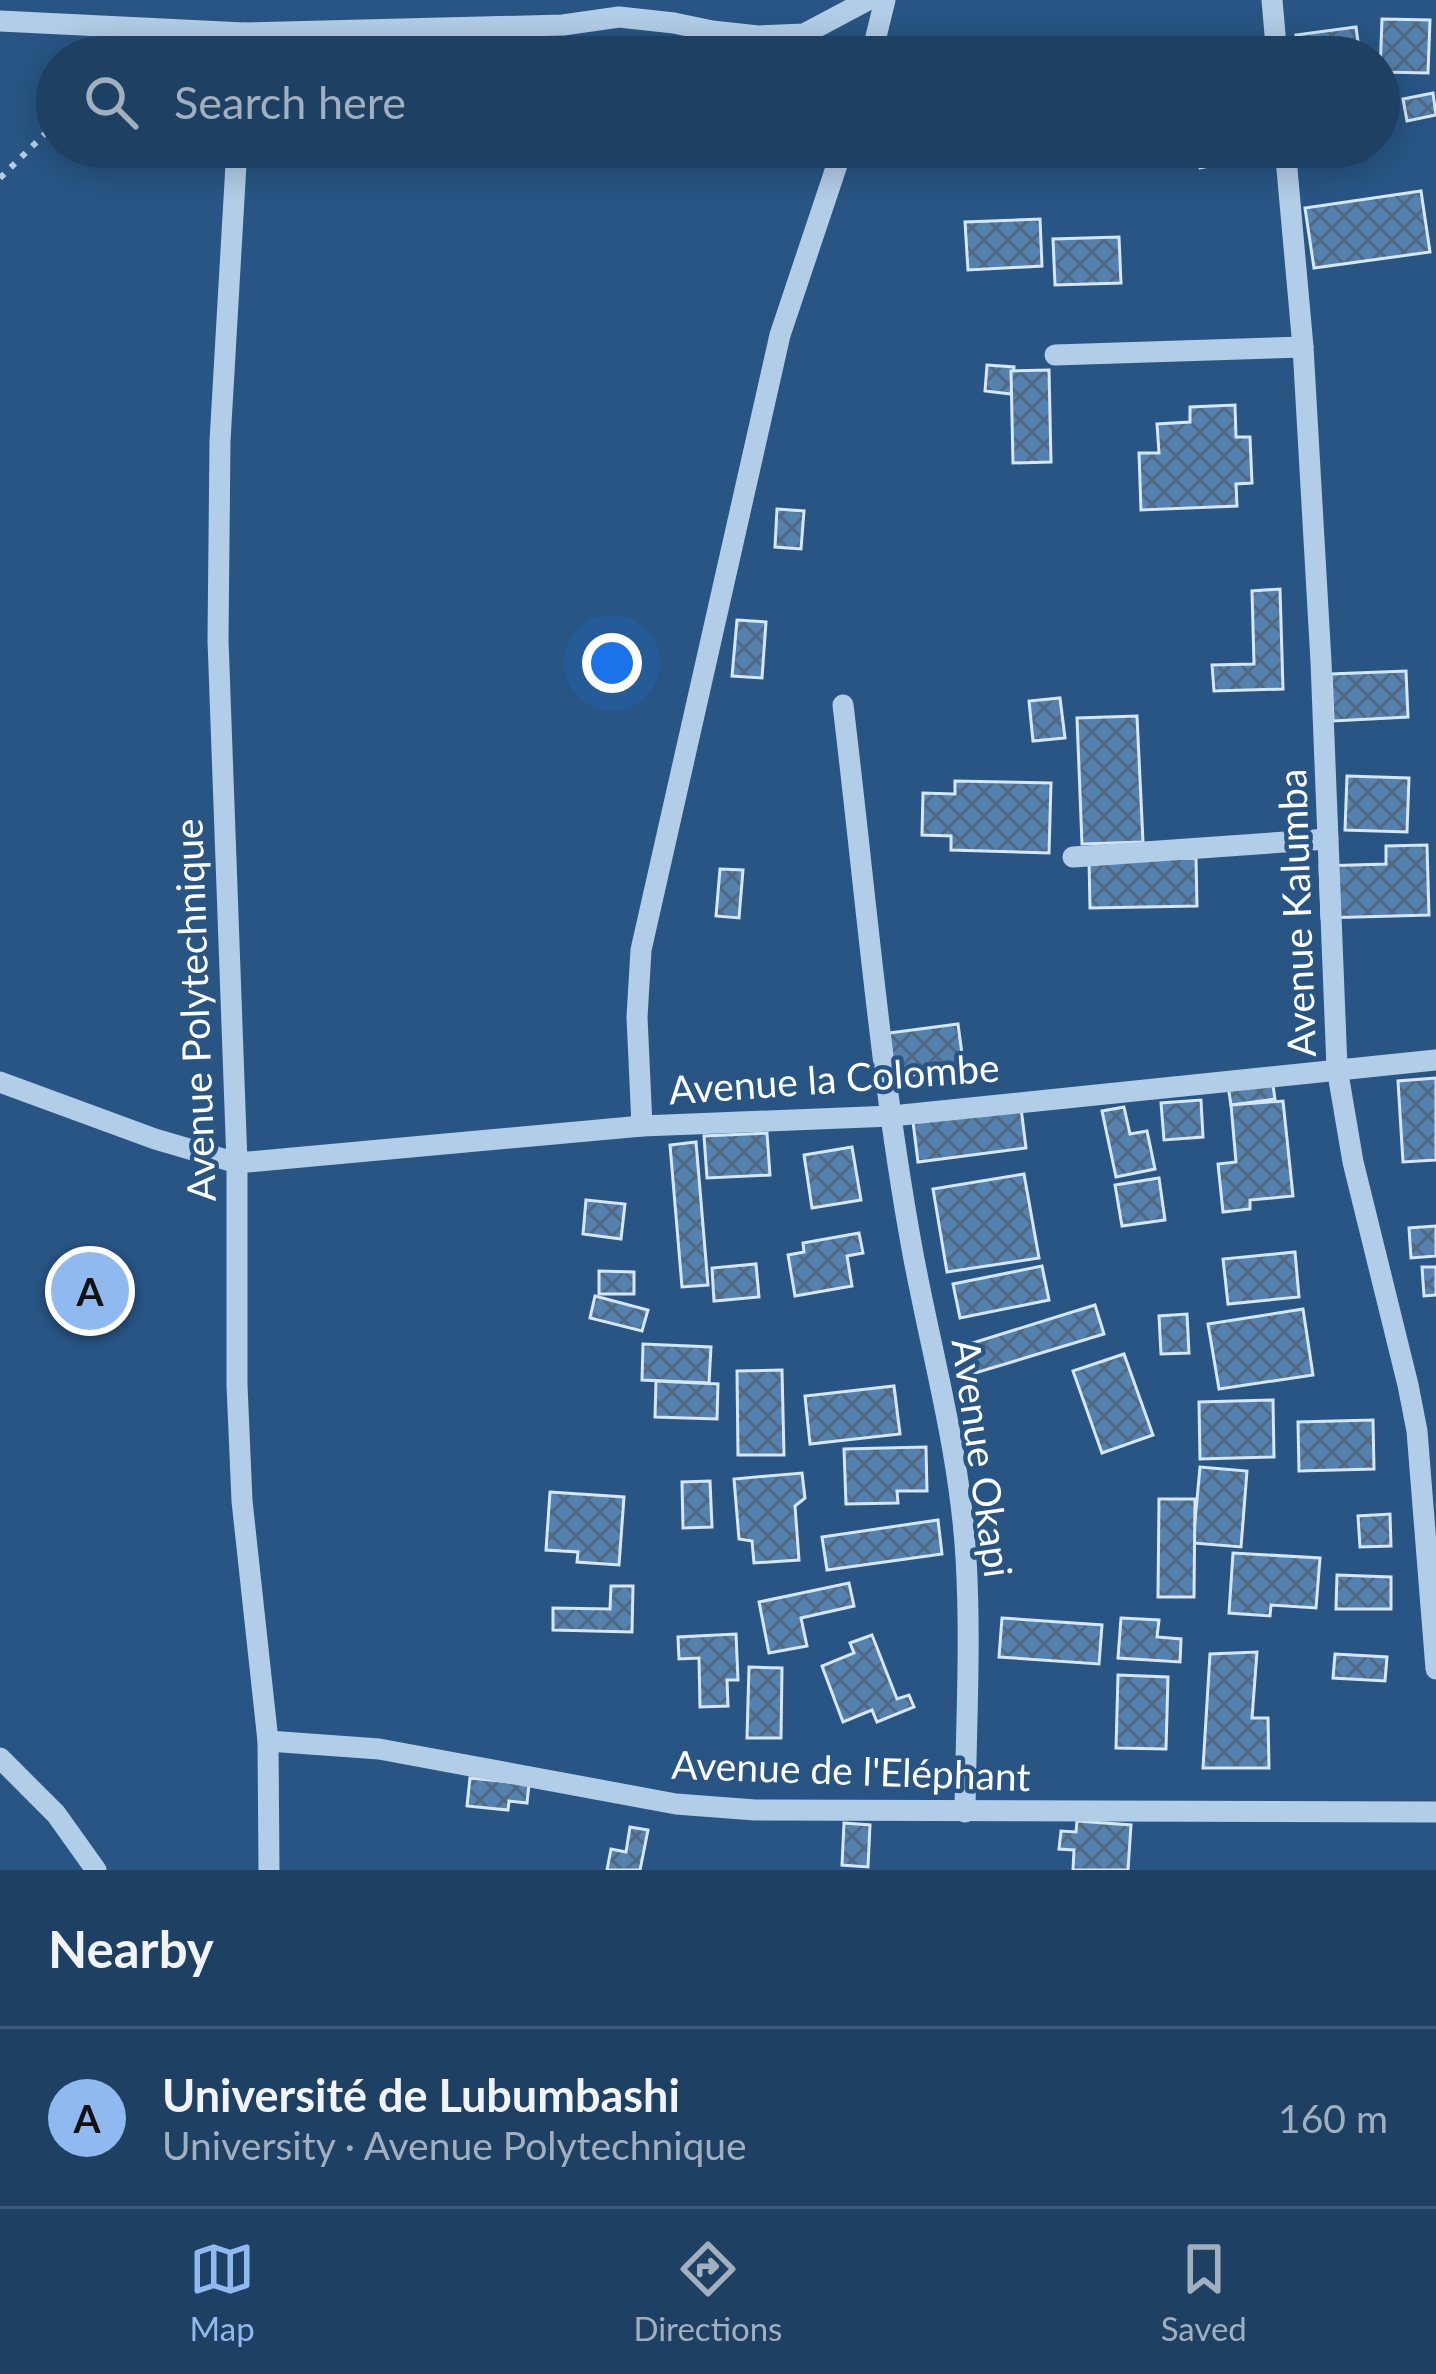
<!DOCTYPE html>
<meta charset="utf-8">
<style>
:root{--surface:#1e4063;--page:#264769;--text:#f1f3f6;--muted:#a1afbe;--line:#3c5978;--accent:#90b9f0}
body{margin:0;font-family:Lato,sans-serif;background:var(--page);color:var(--text)}
.you{position:absolute;left:612px;top:663px;width:42px;height:42px;margin:-30px;border:9px solid #fff;border-radius:50%;background:#1a73e8;box-shadow:0 0 0 18px #1a73e833}
.badge{display:grid;place-items:center;width:78px;height:78px;border-radius:50%;background:var(--accent);color:#111;font-size:39px;font-weight:700}
.pin{position:absolute;translate:-50% -50%;border:6px solid #fff;box-shadow:0 3px 12px #0006}
.list{margin:0;padding:0;list-style:none}
h2{display:flex;justify-content:space-between;align-items:center;height:156px;margin:0;padding:0 48px;font-size:51px}
h2 small{font-size:39px;font-weight:400;color:var(--muted)}
.list li{display:grid;grid-template-columns:78px 1fr auto;gap:36px;align-items:center;box-sizing:border-box;height:180px;padding:0 48px;border-top:3px solid var(--line)}
.list b{display:block;font-size:45px;white-space:nowrap}
.list p{margin:0;font-size:39px;white-space:nowrap;color:var(--muted)}
.list em{font-size:39px;font-style:normal;color:var(--muted)}
.icon{flex:none;width:66px;height:66px;fill:none;stroke:currentColor;stroke-width:2;stroke-linecap:round;stroke-linejoin:round}
.map{position:relative;flex:none;width:1436px;height:1870px;overflow:hidden}
.search{position:absolute;background:var(--surface);box-shadow:0 6px 30px #0003;left:36px;right:36px;top:36px;height:132px;display:flex;align-items:center;gap:30px;box-sizing:border-box;padding:0 42px;border-radius:66px;color:var(--muted);font-size:45px}
.sheet{height:336px;background:var(--surface)}
nav{display:flex;justify-content:space-around;align-items:center;box-sizing:border-box;height:168px;border-top:3px solid var(--line);background:var(--surface);font-size:33px;color:var(--muted)}
nav a{display:grid;justify-items:center;gap:6px}
nav .on{color:var(--accent)}
.map>svg:first-child{display:block}
.building{fill:url(#building-cross-hatch);stroke:#d5e6f6;stroke-width:3}
.lines{fill:none;stroke-linecap:round;stroke-linejoin:round}
.path{stroke:#b2cde7;stroke-width:6;stroke-dasharray:6 9;stroke-linecap:butt}
.minor{stroke:#b2cde7;stroke-width:21}
.labels{text-anchor:middle;dominant-baseline:central;stroke-width:9;stroke-linejoin:round;paint-order:stroke}
.street-label{font-size:39px;fill:#fff;stroke:#285584}
</style>
<div class="map">
<svg width="1436" height="1870" viewBox="0 0 1436 1870">
<defs>
<pattern id="building-cross-hatch" width="8" height="8" patternUnits="userSpaceOnUse" patternTransform="scale(3)"><rect width="8" height="8" fill="#5481ad"/><path d="M0 0l8 8M0 8l8-8" fill="none" stroke="#506981"/></pattern>
</defs>
<rect width="100%" height="100%" fill="#285584"/>
<g class="building">
<polygon points="1382,19 1430,20 1428,73 1380,72"/>
<polygon points="1356,27 1360,57 1299,57 1296,35"/>
<polygon points="1433,93 1436,115 1407,121 1403,99"/>
<polygon points="1205,147 1252,147 1254,157 1200,168 1196,149"/>
<polygon points="1421,191 1430,252 1314,268 1305,208"/>
<polygon points="1040,219 1042,266 968,270 965,222"/>
<polygon points="1119,237 1121,283 1055,285 1053,239"/>
<polygon points="987,365 1014,367 1011,394 985,391"/>
<polygon points="1049,370 1051,462 1013,463 1011,371"/>
<polygon points="1235,405 1236,437 1250,437 1252,483 1236,484 1237,506 1141,510 1139,453 1159,453 1157,424 1190,422 1190,407"/>
<polygon points="777,509 804,511 801,549 775,547"/>
<polygon points="1280,589 1283,689 1214,691 1212,665 1254,664 1252,591"/>
<polygon points="737,620 766,622 762,678 732,676"/>
<polygon points="1406,671 1408,717 1333,721 1331,674"/>
<polygon points="1060,698 1065,738 1033,741 1029,701"/>
<polygon points="1137,716 1143,842 1082,844 1077,718"/>
<polygon points="1347,776 1409,778 1407,832 1345,830"/>
<polygon points="955,781 1051,783 1049,853 951,850 951,836 922,835 923,793 955,794"/>
<polygon points="1427,845 1429,915 1322,918 1320,866 1386,864 1386,846"/>
<polygon points="1196,858 1197,906 1090,908 1089,860"/>
<polygon points="720,869 743,870 739,918 716,916"/>
<polygon points="958,1024 964,1069 894,1077 889,1033"/>
<polygon points="1436,1078 1436,1160 1403,1162 1398,1081"/>
<polygon points="1272,1079 1275,1099 1231,1105 1228,1086"/>
<polygon points="1201,1100 1203,1137 1164,1140 1161,1103"/>
<polygon points="1283,1101 1293,1196 1250,1200 1250,1209 1223,1212 1218,1164 1236,1162 1231,1105"/>
<polygon points="1124,1107 1130,1134 1147,1131 1155,1169 1116,1177 1102,1111"/>
<polygon points="1021,1108 1026,1148 918,1162 913,1122"/>
<polygon points="767,1133 770,1175 707,1178 704,1136"/>
<polygon points="696,1142 708,1285 682,1287 670,1145"/>
<polygon points="852,1147 861,1200 812,1208 804,1155"/>
<polygon points="1024,1174 1039,1258 947,1272 933,1189"/>
<polygon points="1159,1178 1165,1220 1122,1226 1115,1185"/>
<polygon points="586,1200 625,1204 621,1239 583,1234"/>
<polygon points="1436,1226 1436,1256 1411,1258 1409,1228"/>
<polygon points="859,1233 863,1253 847,1256 852,1286 795,1296 788,1255 804,1252 803,1243"/>
<polygon points="1295,1252 1299,1297 1228,1304 1223,1259"/>
<polygon points="756,1264 759,1297 714,1301 712,1268"/>
<polygon points="1042,1266 1049,1300 960,1318 953,1284"/>
<polygon points="1422,1267 1436,1267 1436,1295 1424,1296"/>
<polygon points="599,1271 634,1272 634,1294 599,1294"/>
<polygon points="595,1296 648,1310 642,1331 590,1318"/>
<polygon points="1095,1305 1104,1334 972,1374 963,1346"/>
<polygon points="1303,1309 1313,1375 1219,1389 1208,1324"/>
<polygon points="1187,1314 1189,1353 1161,1354 1159,1316"/>
<polygon points="643,1344 711,1347 709,1383 642,1380"/>
<polygon points="1124,1354 1153,1435 1102,1453 1073,1371"/>
<polygon points="782,1370 784,1455 738,1455 737,1371"/>
<polygon points="656,1381 718,1384 717,1419 655,1417"/>
<polygon points="894,1386 900,1434 810,1444 805,1396"/>
<polygon points="1273,1400 1274,1457 1200,1459 1199,1402"/>
<polygon points="1373,1420 1374,1469 1299,1471 1298,1422"/>
<polygon points="926,1447 927,1491 897,1491 898,1503 846,1504 844,1449"/>
<polygon points="1200,1467 1247,1471 1241,1547 1193,1543"/>
<polygon points="802,1473 805,1498 795,1506 799,1560 754,1563 752,1541 739,1539 734,1479"/>
<polygon points="710,1481 712,1527 683,1528 682,1482"/>
<polygon points="550,1492 624,1497 619,1565 577,1562 578,1552 546,1550"/>
<polygon points="1159,1499 1195,1499 1194,1597 1158,1597"/>
<polygon points="1390,1514 1391,1546 1360,1547 1358,1516"/>
<polygon points="938,1520 942,1554 827,1570 822,1537"/>
<polygon points="1233,1553 1320,1558 1316,1608 1271,1605 1270,1616 1229,1613"/>
<polygon points="1337,1575 1391,1577 1391,1609 1336,1609"/>
<polygon points="849,1583 854,1606 801,1618 807,1646 769,1653 759,1602"/>
<polygon points="611,1586 633,1586 632,1632 553,1630 553,1608 610,1609"/>
<polygon points="1002,1618 1102,1625 1099,1664 999,1657"/>
<polygon points="1121,1618 1159,1620 1157,1637 1181,1639 1180,1662 1118,1658"/>
<polygon points="736,1634 738,1680 727,1680 728,1706 700,1707 699,1658 679,1659 678,1637"/>
<polygon points="872,1635 897,1699 909,1695 914,1707 877,1722 872,1710 843,1722 822,1666 854,1653 850,1643"/>
<polygon points="1257,1652 1252,1718 1268,1718 1269,1768 1203,1768 1210,1654"/>
<polygon points="1335,1654 1387,1657 1385,1681 1333,1678"/>
<polygon points="749,1667 782,1668 781,1738 747,1738"/>
<polygon points="1118,1675 1168,1677 1166,1749 1116,1748"/>
<polygon points="470,1778 529,1784 527,1803 509,1801 508,1810 467,1806"/>
<polygon points="1077,1821 1131,1825 1128,1870 1073,1870 1074,1850 1059,1849 1061,1831 1076,1832"/>
<polygon points="844,1823 870,1825 868,1867 842,1865"/>
<polygon points="630,1827 648,1830 640,1870 607,1870 611,1849 626,1852"/>
</g>
<g class="lines">
<polyline class="path" points="0,178 57,122"/>
<g class="minor">
<polyline points="1272,0 1277,57"/>
<polyline points="0,21 244,33 563,25 619,17 674,23 712,31 758,36 804,34 868,0"/>
<polyline points="243,57 244,33"/>
<polyline points="871,57 885,0"/>
<polyline points="237,147 220,441 218,640 237,1163 237,1385 242,1501 268,1741 269,1870"/>
<polyline points="1285,147 1303,347 1321,662 1337,1068 1353,1162 1408,1385 1417,1431 1436,1669"/>
<polyline points="1055,355 1303,347"/>
<path d="M843 705C865 886 880 1075 913 1254 932 1355 960 1454 966 1558 971 1642 966 1728 965 1812"/>
<polyline points="1073,857 1328,839"/>
<polyline points="0,1082 155,1139 237,1163 642,1126 892,1116 1436,1060"/>
<polyline points="642,1126 637,1017 641,950 780,335 843,147"/>
<polyline points="268,1741 379,1749 676,1804 755,1810 1436,1812"/>
<polyline points="0,1758 56,1814 96,1870"/>
</g>
</g>
<g class="labels">
<g class="street-label">
<text transform="translate(1296 913) rotate(-92)">Avenue Kalumba</text>
<text transform="translate(194 1010) rotate(-92)">Avenue Polytechnique</text>
<text transform="translate(834 1078) rotate(-4)">Avenue la Colombe</text>
<text transform="translate(983 1458) rotate(82)">Avenue Okapi</text>
<text transform="translate(851 1770) rotate(2)">Avenue de l'Eléphant</text>
</g>
</g>
</svg>
<div class="you"></div>
<div class="pin badge" style="left:90px;top:1291px">A</div>
<div class="search"><svg class="icon" aria-label="search" viewBox="0 0 24 24"><circle cx="10" cy="10" r="6"/><path d="M15 15l6 6"/></svg>Search here</div>
</div>
<section class="sheet">
<h2>Nearby<small></small></h2>
<ul class="list">
<li><span class="badge">A</span><div><b>Université de Lubumbashi</b><p>University · Avenue Polytechnique</p></div><em>160 m</em></li>
</ul>
</section>
<nav>
<a class="on"><svg class="icon" aria-label="map" viewBox="0 0 24 24"><path d="M3 6l6-2 6 2 6-2v14l-6 2-6-2-6 2zM9 4v14M15 6v14"/></svg>Map</a>
<a><svg class="icon" aria-label="directions" viewBox="0 0 24 24"><path d="M12 3l9 9-9 9-9-9zM9 14v-3h6M13 9l2 2-2 2"/></svg>Directions</a>
<a><svg class="icon" aria-label="saved" viewBox="0 0 24 24"><path d="M7 4h10v16l-5-4-5 4z"/></svg>Saved</a>
</nav>
